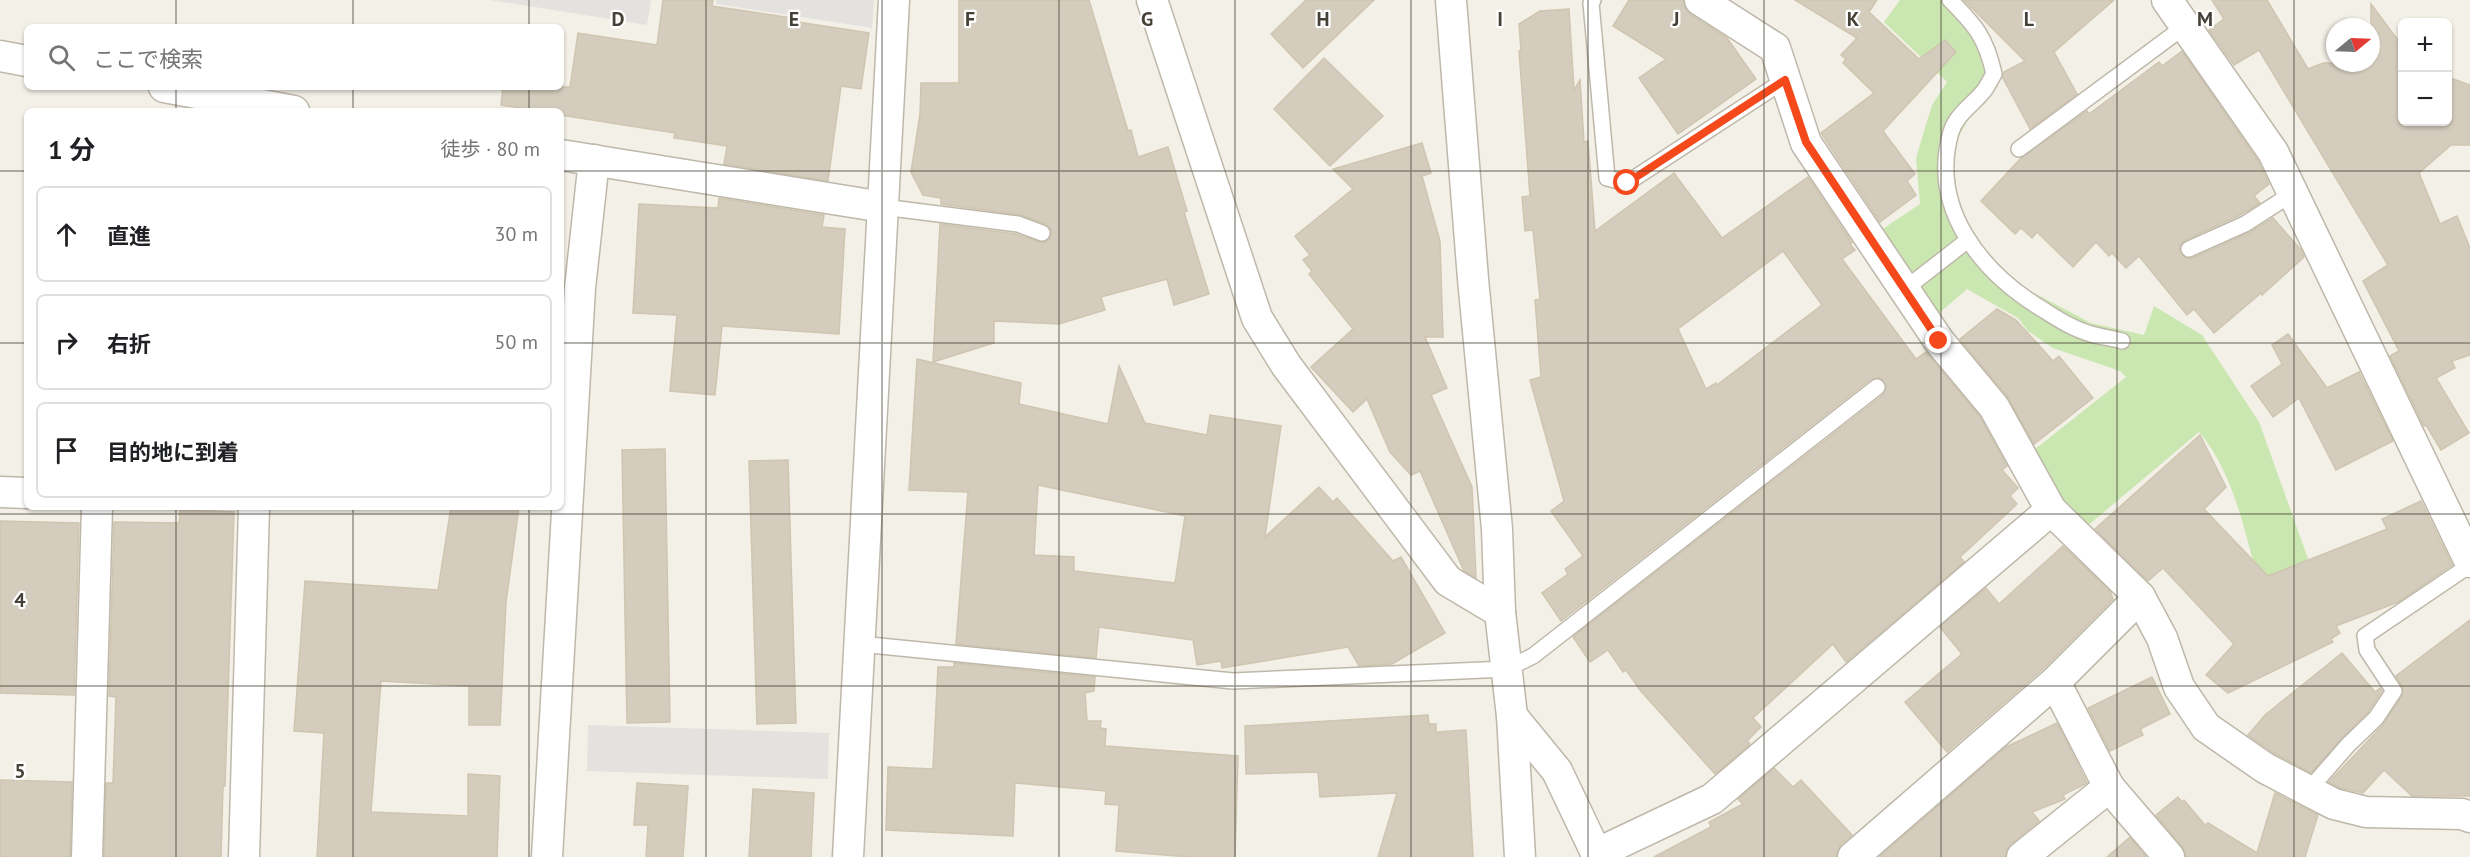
<!DOCTYPE html>
<html lang="ja">
<meta charset="utf-8">
<style>
:root{--surface:#fff;--page:#f6f6f6;--text:#202124;--muted:#757577;--line:#e0e0e0}
body{margin:0;font-family:"PT Sans","Noto Sans JP",sans-serif;background:var(--page);color:var(--text)}
.controls{position:absolute;right:18px;top:18px;display:grid;overflow:hidden;border-radius:9px;box-shadow:0 2px 4px #0004}
.controls button{width:54px;height:54px;display:grid;place-items:center;padding:0;border:0;border-bottom:2px solid var(--line);background:var(--surface);color:var(--text);font:30px sans-serif}
.compass{position:absolute;left:2326px;top:18px;width:54px;height:54px;border-radius:50%;background:var(--surface);box-shadow:0 2px 4px #0004;rotate:71deg}
.stop{position:absolute;width:18px;height:18px;margin:-14px;border:4px solid #f5491c;border-radius:50%;background:#fff}
.stop.end{background:#f5491c;border-color:#fff;box-shadow:0 2px 6px #0008}
.list{margin:0;padding:0;list-style:none}
h2{display:flex;justify-content:space-between;align-items:center;height:78px;margin:0;padding:0 24px;font-size:26px}
h2 small{font-size:20px;font-weight:400;color:var(--muted)}
.list li{display:grid;grid-template-columns:39px 1fr auto;gap:18px;align-items:center;box-sizing:border-box;height:96px;margin:0 12px 12px;padding:0 12px;border:2px solid var(--line);border-radius:9px}
.list b{display:block;font-size:22px;white-space:nowrap}
.list em{font-size:20px;font-style:normal;color:var(--muted)}
.icon{flex:none;width:33px;height:33px;fill:none;stroke:currentColor;stroke-width:2;stroke-linecap:round;stroke-linejoin:round}
.map{position:relative;flex:none;width:2470px;height:857px;overflow:hidden}
.search{position:absolute;background:var(--surface);box-shadow:0 2px 4px #0004;left:24px;top:24px;width:540px;height:66px;display:flex;align-items:center;gap:15px;box-sizing:border-box;padding:0 21px;border-radius:9px;color:var(--muted);font-size:22px}
.panel{position:absolute;background:var(--surface);box-shadow:0 2px 4px #0004;left:24px;top:108px;width:540px;height:402px;border-radius:9px}
.map>svg:first-child{display:block}
.green{fill:#cbe7b1}
.parking{fill:#e4e2df}
.building{fill:#d4ccbd;stroke:#cfc5b0;stroke-width:1.5;fill-rule:evenodd}
.lines{fill:none;stroke-linecap:round;stroke-linejoin:round}
.lane-casing{stroke:#beb8aa;stroke-width:18}
.street-casing{stroke:#beb8aa;stroke-width:33}
.lane{stroke:#fff;stroke-width:15}
.street{stroke:#fff;stroke-width:30}
.route{stroke:#f5491c;stroke-width:8}
.grid{fill:none;stroke:#464136;stroke-width:1.5;stroke-opacity:0.55}
.grid-label{font-size:20px;text-anchor:middle;font-weight:bold;fill:#464136;stroke:#fff;stroke-width:4.5;stroke-linejoin:round;paint-order:stroke}
</style>
<div class="map">
<svg width="2470" height="857" viewBox="0 0 2470 857">
<rect width="100%" height="100%" fill="#f3f0e7"/>
<path class="green" d="M1900 0H1956L1999 69 1994 91 1971 115 1958 137 1954 162 1957 204 1972 236 2013 282 2091 323 2144 335 2154 306 2202 335 2259 422 2311 567 2260 586C2245 535 2235 474 2199 432L2085 528 2055 498 2030 453 2126 377 2120 371 2053 348 2028 331 2018 318 1967 289 1937 315 1881 230 1920 204 1916 158 1932 105 1947 82 1884 22Z"/>
<g class="parking">
<polygon points="490,0 651,0 647,25"/>
<polygon points="716,0 874,0 872,28 716,4"/>
<polygon points="588,725 829,733 828,779 587,771"/>
</g>
<g class="building">
<polygon points="663,0 713,0 712,6 798,19 798,22 869,33 861,89 841,86 828,181 724,164 727,146 674,138 675,133 561,115 561,111 539,111 501,105 503,87 570,87 578,33 657,45"/>
<polygon points="959,0 1089,0 1128,131 1131,130 1138,157 1168,147 1187,211 1184,212 1209,294 1174,305 1167,279 1101,297 1105,310 1059,324 994,321 994,343 933,362 940,224 1016,234 1043,243 1049,240 1052,232 1046,224 1021,215 941,204 941,198 923,195 911,172 920,114 921,83 959,83"/>
<polygon points="1306,0 1374,0 1303,68 1271,34"/>
<polygon points="1629,0 1683,0 1685,8 1691,15 1727,38 1756,79 1678,134 1639,78 1666,59 1613,26"/>
<polygon points="1795,0 1877,0 1869,12 1919,59 1945,40 1956,52 1883,131 1915,174 1907,181 1916,195 1880,222 1821,133 1874,93 1843,63 1846,59 1841,55 1857,38"/>
<polygon points="1964,0 2114,0 2054,52 2077,94 2030,129 2003,78 2004,72 2025,61"/>
<polygon points="2212,0 2267,0 2308,69 2323,63 2371,63 2371,4 2403,47 2403,122 2448,122 2448,77 2470,85 2470,145 2451,145 2419,173 2440,224 2457,216 2470,248 2470,355 2452,361 2455,368 2436,378 2469,433 2441,450 2426,425 2424,426 2390,356 2399,351 2363,281 2388,265 2259,50 2234,65 2209,30 2224,19"/>
<path d="M1569 9 1574 90 1580 80 1584 142 1588 141 1595 231 1674 173 1722 238 1808 177 1852 243 1850 244 1855 250 1842 259 1916 359 1926 352 1980 417 2007 466 2002 470 2018 488 2010 496 2017 504 1960 557 1964 562 1846 662 1833 644 1753 718 1761 727 1747 741 1750 744 1715 774 1640 690 1626 670 1623 672 1608 650 1590 662 1573 637 1883 395 1886 385 1880 378 1871 379 1561 621 1542 593 1568 574 1565 569 1583 556 1551 511 1564 501 1530 380 1541 377 1535 300 1540 299 1533 230 1525 231 1522 197 1530 196 1519 51H1521L1519 24 1540 11ZM1783 251 1822 305 1717 385 1716 383 1706 389 1678 329Z"/>
<polygon points="2182,51 2258,161 2269,184 2254,196 2260,203 2240,215 2185,240 2179,247 2180,253 2187,259 2193,258 2249,233 2273,218 2301,250 2304,257 2262,295 2261,293 2214,333 2194,309 2187,315 2139,256 2126,268 2112,253 2109,256 2096,242 2073,267 2037,232 2032,238 2021,228 2015,234 1981,201 2021,158 2087,111 2089,114 2159,62 2162,66"/>
<polygon points="1324,58 1383,116 1330,166 1274,109"/>
<polygon points="1422,143 1431,173 1422,176 1440,241 1443,337 1425,337 1447,388 1431,395 1472,487 1476,578 1464,571 1420,471 1411,475 1390,452 1367,399 1353,412 1311,367 1353,329 1309,274 1312,271 1303,260 1310,255 1295,236 1353,189 1333,169"/>
<polygon points="719,198 824,215 822,227 845,229 839,334 722,326 715,395 670,391 677,315 633,313 639,204 718,208"/>
<polygon points="1997,309 2016,320 2053,361 2059,356 2093,398 2034,444 2007,396 1960,339"/>
<polygon points="2288,334 2327,388 2359,372 2393,441 2336,470 2299,398 2273,417 2251,386 2282,364 2272,345"/>
<path d="M917 359 1021 383 1019 404 1108 424 1119 366 1145 423 1207 435 1210 415 1281 426 1265 537 1319 487 1333 502 1337 498 1393 561 1401 557 1445 633 1392 664 1359 666 1348 647 1222 668 1221 661 1197 665 1193 640 1099 627 1096 658 956 644 968 492 909 490ZM1038 485 1185 516 1175 583 1074 571V557L1034 555Z"/>
<polygon points="2200,435 2226,487 2204,509 2268,576 2387,529 2382,519 2421,501 2452,565 2398,602 2336,626 2340,633 2331,639 2333,642 2228,693 2206,675 2234,644 2163,568 2148,581 2095,529"/>
<polygon points="665,449 670,722 627,723 622,450"/>
<polygon points="788,460 796,723 757,724 749,461"/>
<polygon points="451,507 519,507 506,602 500,725 469,725 469,686 381,681 371,812 468,816 468,774 500,776 497,857 317,857 324,733 294,731 305,581 438,590"/>
<polygon points="180,510 234,512 225,786 223,786 221,857 104,857 106,783 113,783 116,697 109,696 114,524 114,522 179,523"/>
<polygon points="0,521 79,523 74,695 0,693"/>
<polygon points="2063,546 2110,591 2113,599 2043,669 1947,752 1905,702 1962,654 1940,627 1986,588 1999,604"/>
<polygon points="2470,620 2470,796 2412,796 2384,770 2363,793 2340,788 2329,782 2383,725 2402,696 2402,686 2396,676"/>
<polygon points="2342,653 2375,692 2380,688 2382,691 2368,712 2341,739 2311,773 2274,753 2248,735 2265,715"/>
<polygon points="954,663 1095,677 1094,691 1085,693 1087,721 1101,721 1100,728 1106,729 1105,746 1238,756 1235,857 1189,857 1116,851 1119,805 1105,804 1106,791 1015,783 1013,836 886,830 888,767 933,769 938,667 954,667"/>
<polygon points="2152,677 2170,714 2140,729 2143,735 2110,751 2088,708"/>
<polygon points="1428,715 1429,724 1436,724 1436,732 1466,730 1473,857 1378,857 1397,793 1320,797 1318,772 1246,774 1245,726"/>
<polygon points="2057,723 2087,783 2063,795 2065,799 2032,812 2039,821 2011,844 2006,850 2005,857 1879,857 2006,747"/>
<polygon points="1774,768 1793,787 1801,780 1852,835 1841,844 1836,857 1654,857 1711,827 1709,822 1743,804 1738,799"/>
<polygon points="0,780 72,782 70,857 0,857"/>
<polygon points="637,783 688,786 683,857 646,857 648,825 634,825"/>
<polygon points="753,789 814,793 811,857 749,857"/>
<polygon points="2275,793 2318,815 2305,857 2186,857 2182,846 2156,815 2178,797 2182,802 2184,800 2205,825 2208,823 2257,853"/>
<polygon points="2130,837 2146,857 2107,857"/>
</g>
<g class="lines">
<defs>
<g id="lane">
<polyline points="1593,0 1591,3 1607,178 1627,183 1785,80"/>
<path d="M1950 0C1976 26 1986 38 1994 74 1990 80 1987 88 1982 93 1972 105 1956 115 1951 132 1929 208 1981 272 2042 309 2058 319 2073 329 2091 334 2101 337 2112 338 2122 341"/>
<polyline points="2019,149 2185,26"/>
<polyline points="883,207 1018,224 1042,233"/>
<polyline points="2189,249 2245,224 2293,193"/>
<polyline points="1905,289 1968,240"/>
<polyline points="860,644 1233,681 1506,669 1533,656 1877,387"/>
<polyline points="2307,792 2348,745 2376,718 2394,691 2367,650 2365,636 2470,565"/>
</g>
<g id="street">
<polyline points="1152,0 1257,318 1286,365 1448,581 1500,612"/>
<polyline points="1451,0 1473,279 1497,529 1500,612 1512,716 1520,857"/>
<polyline points="1700,0 1775,48 1806,143 1939,341 1994,407 2051,510 2140,597 2162,638 2179,687 2206,727 2265,768 2334,804 2366,812 2462,814 2470,817"/>
<polyline points="2167,0 2273,152 2470,562"/>
<polyline points="0,56 27,61"/>
<polyline points="164,87 294,111"/>
<polyline points="561,155 883,207"/>
<polyline points="0,492 27,493"/>
<polyline points="2055,682 2109,787 2169,857"/>
<polyline points="1512,716 1557,771 1598,857"/>
<polyline points="1596,854 1712,799 2051,510"/>
<polyline points="87,857 97,507"/>
<polyline points="244,857 254,507"/>
<polyline points="547,857 580,288 594,160"/>
<polyline points="848,857 894,0"/>
<polyline points="1853,857 2055,682 2140,597"/>
<polyline points="2022,857 2109,787"/>
</g>
</defs>
<use href="#lane" class="lane-casing"/>
<use href="#street" class="street-casing"/>
<use href="#lane" class="lane"/>
<use href="#street" class="street"/>
</g>
<g class="lines">
<polyline class="route" points="1627,183 1785,80 1806,142 1939,341"/>
</g>
<path class="grid" d="M176 0V27M353 0V27M529 0V27M706 0V857M882 0V857M1059 0V857M1235 0V857M1411 0V857M1588 0V857M1764 0V857M1941 0V857M2117 0V857M2294 0V857M176 87V111M353 87V111M529 87V111M0 171H27M561 171H2470M0 343H27M561 343H2470M176 507V857M353 507V857M529 507V857M0 514H2470M0 686H2470"/>
<g class="grid-label">
<text x="618" y="26">D</text>
<text x="794" y="26">E</text>
<text x="970" y="26">F</text>
<text x="1147" y="26">G</text>
<text x="1323" y="26">H</text>
<text x="1500" y="26">I</text>
<text x="1676" y="26">J</text>
<text x="1853" y="26">K</text>
<text x="2029" y="26">L</text>
<text x="2205" y="26">M</text>
<text x="20" y="607">4</text>
<text x="20" y="778">5</text>
</g>
</svg>
<div class="controls">
<button>+</button>
<button>−</button>
</div>
<svg class="compass" viewBox="-18 -18 36 36"><path d="M0-13l5 13h-10z" fill="#e53935"/><path d="M0 13l5-13h-10z" fill="#757577"/></svg>
<div class="stop" style="left:1627px;top:183px"></div>
<div class="stop end" style="left:1939px;top:341px"></div>
<div class="search"><svg class="icon" aria-label="search" viewBox="0 0 24 24"><circle cx="10" cy="10" r="6"/><path d="M15 15l6 6"/></svg>ここで検索</div>
<section class="panel">
<h2>1 分<small>徒歩 · 80 m</small></h2>
<ul class="list">
<li><svg class="icon" aria-label="ahead" viewBox="0 0 24 24"><path d="M12 20V5M6 11l6-6 6 6"/></svg><div><b>直進</b></div><em>30 m</em></li>
<li><svg class="icon" aria-label="right" viewBox="0 0 24 24"><path d="M7 20v-9h11M14 6l5 5-5 5"/></svg><div><b>右折</b></div><em>50 m</em></li>
<li><svg class="icon" aria-label="arrive" viewBox="0 0 24 24"><path d="M6 21V4h12l-3 4 3 4H6"/></svg><div><b>目的地に到着</b></div></li>
</ul>
</section>
</div>
